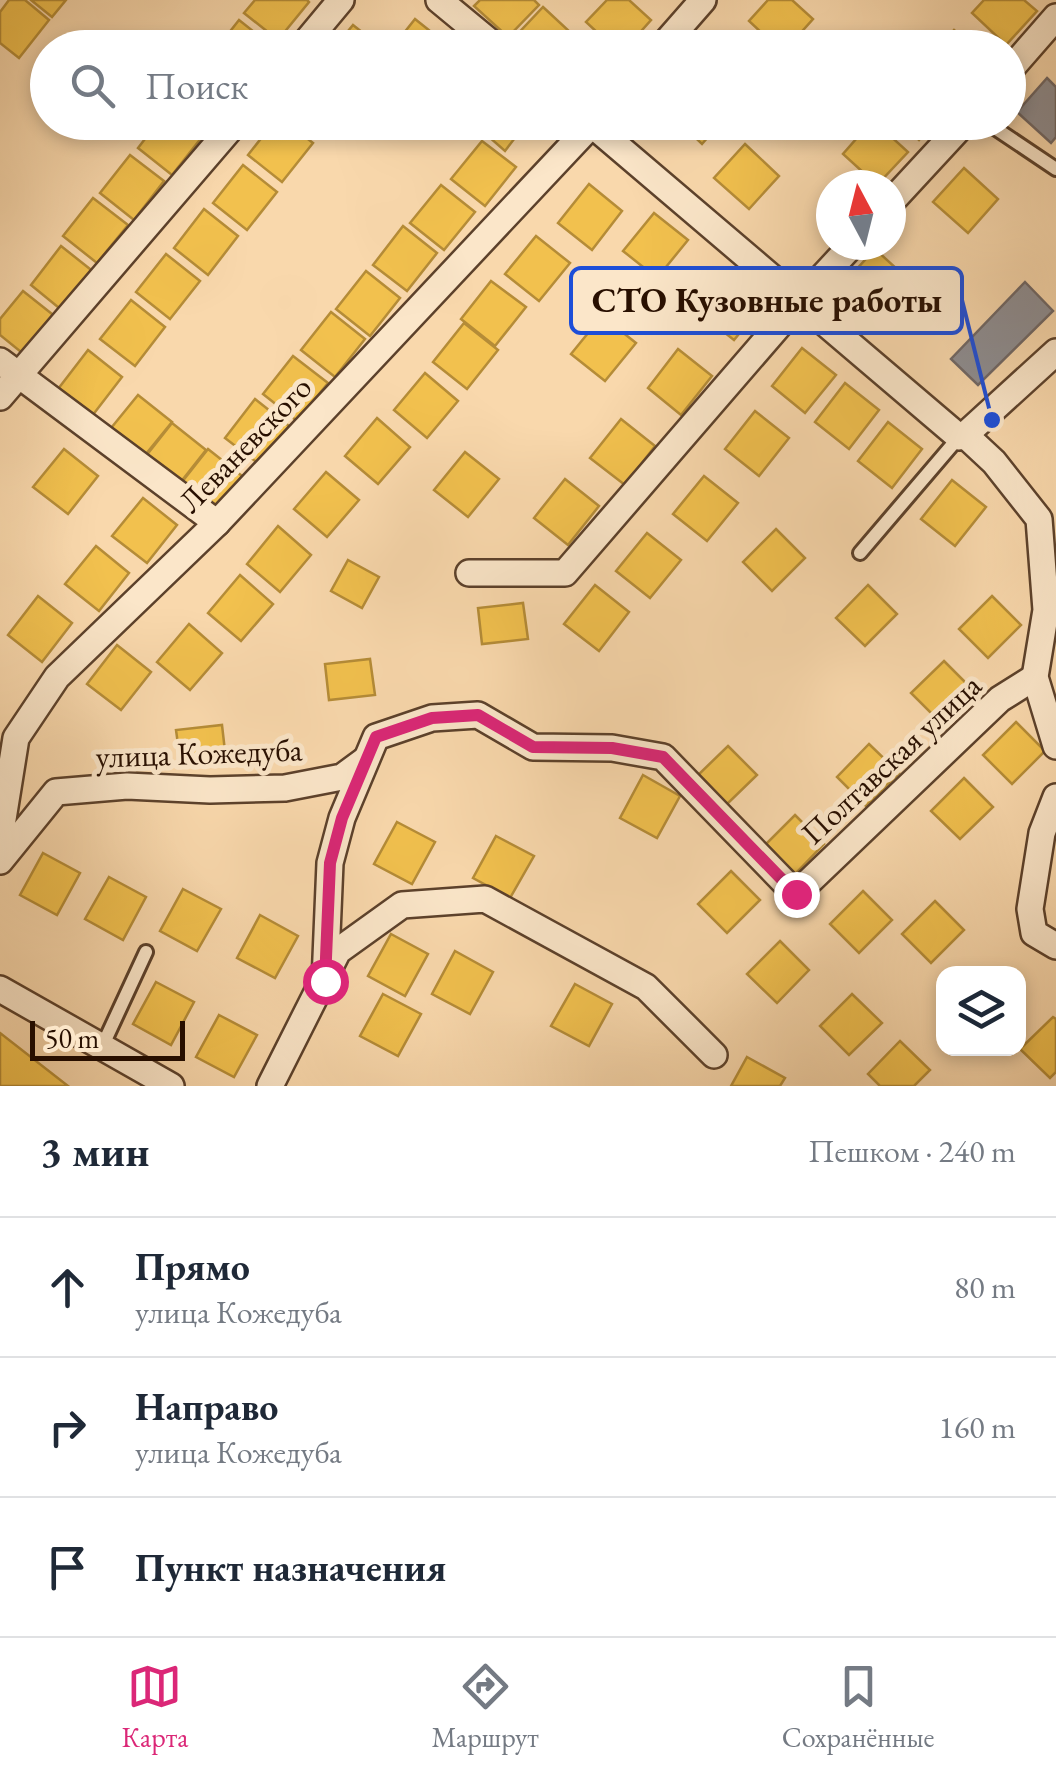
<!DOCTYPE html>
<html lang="ru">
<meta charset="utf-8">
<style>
:root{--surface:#fff;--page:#f6f6f7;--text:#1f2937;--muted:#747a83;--line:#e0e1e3;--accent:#db2777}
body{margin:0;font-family:"EB Garamond",serif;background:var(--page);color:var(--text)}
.controls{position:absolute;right:30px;bottom:30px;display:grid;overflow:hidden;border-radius:20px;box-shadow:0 5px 15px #0003}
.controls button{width:90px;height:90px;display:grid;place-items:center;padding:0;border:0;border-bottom:2px solid var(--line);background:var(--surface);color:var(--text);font:50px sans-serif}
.compass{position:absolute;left:816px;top:170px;width:90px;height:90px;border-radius:50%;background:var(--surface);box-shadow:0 5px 15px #0003;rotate:353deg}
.scale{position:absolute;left:30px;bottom:25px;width:155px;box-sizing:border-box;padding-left:10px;border:5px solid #280f00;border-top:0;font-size:28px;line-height:35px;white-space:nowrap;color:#280f00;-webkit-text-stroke:8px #fbe6c9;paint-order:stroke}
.stop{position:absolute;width:30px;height:30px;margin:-22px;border:8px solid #db2777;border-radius:50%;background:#fff}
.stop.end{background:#db2777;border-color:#fff;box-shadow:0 2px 10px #0008}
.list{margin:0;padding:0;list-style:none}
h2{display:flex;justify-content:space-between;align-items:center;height:130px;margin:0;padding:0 40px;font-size:42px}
h2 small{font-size:32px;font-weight:400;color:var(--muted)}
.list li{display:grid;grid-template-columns:65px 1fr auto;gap:30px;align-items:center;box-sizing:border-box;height:140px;padding:0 40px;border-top:2px solid var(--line)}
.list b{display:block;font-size:38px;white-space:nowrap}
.list p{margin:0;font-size:32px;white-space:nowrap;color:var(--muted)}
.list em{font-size:32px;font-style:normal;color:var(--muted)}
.icon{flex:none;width:55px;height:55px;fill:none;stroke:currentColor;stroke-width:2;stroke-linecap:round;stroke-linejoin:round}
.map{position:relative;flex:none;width:1056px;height:1086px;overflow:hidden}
.search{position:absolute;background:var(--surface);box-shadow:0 5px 15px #0003;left:30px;right:30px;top:30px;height:110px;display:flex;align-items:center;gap:25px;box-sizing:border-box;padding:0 35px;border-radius:55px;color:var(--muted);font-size:38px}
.sheet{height:550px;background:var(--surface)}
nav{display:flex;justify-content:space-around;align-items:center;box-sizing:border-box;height:140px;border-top:2px solid var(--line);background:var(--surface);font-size:28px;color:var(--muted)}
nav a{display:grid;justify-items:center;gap:5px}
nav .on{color:var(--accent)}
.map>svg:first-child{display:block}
.homes{fill:#f2c14e;stroke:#b58c37;stroke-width:2.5}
.industry{fill:#8d8d92;stroke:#6f6766;stroke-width:2.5}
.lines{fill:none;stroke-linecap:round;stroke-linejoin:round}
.lane-casing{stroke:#5c412b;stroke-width:18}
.street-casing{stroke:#5c412b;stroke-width:30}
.lane{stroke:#fbe6c9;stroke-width:12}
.street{stroke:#fbe6c9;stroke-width:25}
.route{stroke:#db2777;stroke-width:12}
.labels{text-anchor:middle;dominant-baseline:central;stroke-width:10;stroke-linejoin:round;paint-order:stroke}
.street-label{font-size:32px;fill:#280f00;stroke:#fbe6c9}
.leader{fill:none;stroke:#1d4ed8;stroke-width:4}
.callout-dot{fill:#1d4ed8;stroke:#fbe6c9;stroke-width:4}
.callout{fill:#fbe6c9;stroke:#1d4ed8;stroke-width:4}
.callout-label{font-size:35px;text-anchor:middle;font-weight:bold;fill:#280f00}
</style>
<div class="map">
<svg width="1056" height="1086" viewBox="0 0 1056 1086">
<rect width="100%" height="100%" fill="#f9d8ac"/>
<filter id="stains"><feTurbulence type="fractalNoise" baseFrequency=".002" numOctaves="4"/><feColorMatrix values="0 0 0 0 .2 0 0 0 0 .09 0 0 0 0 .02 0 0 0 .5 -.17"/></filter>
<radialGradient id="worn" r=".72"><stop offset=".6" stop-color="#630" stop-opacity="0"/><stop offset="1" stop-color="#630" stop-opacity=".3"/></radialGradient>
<g class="homes">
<polygon points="9,0 25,0 49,20 19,58 0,43 0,12"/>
<polygon points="31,0 66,0 52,17"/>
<polygon points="255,0 307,0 309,2 278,40 244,13"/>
<polygon points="480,0 534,0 539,5 508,37 474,6"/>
<polygon points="607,0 629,0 651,20 626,48 614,48 586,22"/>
<polygon points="768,0 792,0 813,19 787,48 778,48 749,21"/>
<polygon points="984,0 1024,0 1037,11 1006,45 972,13"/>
<polygon points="543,7 570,32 556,48 520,48 512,40"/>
<polygon points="415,19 440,39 434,48 392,48"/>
<polygon points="239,20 273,47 272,48 217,48"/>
<polygon points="353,25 382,48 334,48"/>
<polygon points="954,30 974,48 938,48"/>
<polygon points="577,32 594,48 562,48"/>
<polygon points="158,122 184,122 202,137 172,175 138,148"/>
<polygon points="274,122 286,122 313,143 282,182 248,155"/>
<polygon points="472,122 527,122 505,151"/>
<polygon points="679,122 721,122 702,144"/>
<polygon points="871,122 875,122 908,152 877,185 843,154"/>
<polygon points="899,122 935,122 919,140"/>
<polygon points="482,141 516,167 485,206 451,179"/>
<polygon points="745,144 779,176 749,209 714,178"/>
<polygon points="130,155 164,181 134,220 100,193"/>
<polygon points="243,165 277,192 247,230 213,203"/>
<polygon points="964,168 998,199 968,233 933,202"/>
<polygon points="589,184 622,211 592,250 558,223"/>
<polygon points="441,185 475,212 444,250 410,223"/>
<polygon points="93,198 128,225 97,263 63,236"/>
<polygon points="204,209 238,236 208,275 174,248"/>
<polygon points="654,213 688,240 657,278 623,251"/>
<polygon points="403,226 437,253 407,291 373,265"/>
<polygon points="536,236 570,263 539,301 505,274"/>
<polygon points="61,246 95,273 64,312 31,285"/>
<polygon points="875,249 910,281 879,314 844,283"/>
<polygon points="166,254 200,281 170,319 136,292"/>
<polygon points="366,271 400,298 370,336 336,309"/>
<polygon points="731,275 765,302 734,340 700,313"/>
<polygon points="491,281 526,307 495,346 461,319"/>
<polygon points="23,291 57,318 26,356 0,335 0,319"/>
<polygon points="131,300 165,327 135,366 100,339"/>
<polygon points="331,312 365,339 335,377 301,350"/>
<polygon points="602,316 636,343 605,381 571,354"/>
<polygon points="464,323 498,350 467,389 433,362"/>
<polygon points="802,348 836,375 805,413 772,386"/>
<polygon points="678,349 712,376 681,415 648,388"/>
<polygon points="88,350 122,377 92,416 58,389"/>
<polygon points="293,356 328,383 297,421 263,394"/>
<polygon points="425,373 458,401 427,438 394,410"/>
<polygon points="845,383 879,410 849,449 815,422"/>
<polygon points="138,395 172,422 141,460 107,433"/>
<polygon points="255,399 289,426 259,464 225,438"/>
<polygon points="755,411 789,438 759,476 725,449"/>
<polygon points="377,418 410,447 378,484 345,456"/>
<polygon points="621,419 655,446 625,485 590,458"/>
<polygon points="888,422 922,449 892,488 858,461"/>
<polygon points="172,423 206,450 176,488 142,461"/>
<polygon points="64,449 98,476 68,514 33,487"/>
<polygon points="208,449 242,476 212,514 178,487"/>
<polygon points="465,452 499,479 468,517 434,490"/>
<polygon points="326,472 359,500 327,537 294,509"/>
<polygon points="704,476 738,503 707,541 673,514"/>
<polygon points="565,479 599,506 568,545 534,518"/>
<polygon points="952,480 986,507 955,546 921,519"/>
<polygon points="143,498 177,525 147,563 112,536"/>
<polygon points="278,526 311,555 280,592 247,564"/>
<polygon points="776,529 805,558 772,591 743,562"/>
<polygon points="647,533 681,560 650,598 616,571"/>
<polygon points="96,546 129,573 99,611 65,584"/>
<polygon points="348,560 379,577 362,608 331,591"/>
<polygon points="240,575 273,604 241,641 208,613"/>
<polygon points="595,585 629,612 599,651 564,624"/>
<polygon points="868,585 897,614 865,646 836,618"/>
<polygon points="38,596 72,623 42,662 8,635"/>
<polygon points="992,596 1021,625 988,658 959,629"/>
<polygon points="523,603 528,639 482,644 478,608"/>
<polygon points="189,624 222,653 190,690 157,662"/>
<polygon points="117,645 151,672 121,710 87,684"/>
<polygon points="370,659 375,695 329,700 325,664"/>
<polygon points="944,661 973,690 940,722 911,693"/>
<polygon points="1016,722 1045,751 1012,784 983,755"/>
<polygon points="222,725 226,760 181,766 176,730"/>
<polygon points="869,744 899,773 866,806 837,777"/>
<polygon points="728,746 757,775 724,807 695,778"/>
<polygon points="643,775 680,796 657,838 620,818"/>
<polygon points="964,778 993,807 960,839 931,811"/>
<polygon points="795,815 824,844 792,877 762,848"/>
<polygon points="397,822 435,842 412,884 374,864"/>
<polygon points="496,836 534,856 510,898 473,878"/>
<polygon points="43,853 80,873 57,915 20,895"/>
<polygon points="731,871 760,900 727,933 698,904"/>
<polygon points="109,877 146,897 123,940 85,919"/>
<polygon points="183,889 221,909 197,951 160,931"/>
<polygon points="863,891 892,920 859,953 830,924"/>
<polygon points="935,901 964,930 931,963 902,934"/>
<polygon points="260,915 298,936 275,978 237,958"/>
<polygon points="391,934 428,954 405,996 368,976"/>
<polygon points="780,941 809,970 777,1003 747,974"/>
<polygon points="455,951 493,972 470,1014 432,994"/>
<polygon points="156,982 194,1002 171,1045 133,1024"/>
<polygon points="575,984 612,1004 589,1046 551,1026"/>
<polygon points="383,994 421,1014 398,1056 360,1036"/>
<polygon points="852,994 882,1023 849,1055 820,1026"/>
<polygon points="219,1015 257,1035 234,1077 196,1057"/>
<polygon points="1053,1017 1056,1019 1056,1072 1050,1078 1020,1049"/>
<polygon points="0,1033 68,1086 0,1086"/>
<polygon points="900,1041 930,1070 914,1086 880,1086 868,1074"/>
<polygon points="747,1057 785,1078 780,1086 731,1086"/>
</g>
<g class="industry">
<polygon points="1047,78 1056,87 1056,137 1051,143 1017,112"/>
<polygon points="1025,282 1053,311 978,385 951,359"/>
</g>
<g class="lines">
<defs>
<g id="lane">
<polyline points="986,122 1056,169"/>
<polyline points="860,553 959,437"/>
<polyline points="102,1047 146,952"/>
</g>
<g id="street">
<polyline points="439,0 497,48"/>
<polyline points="301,48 341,0"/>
<polyline points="661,48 703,0"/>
<polyline points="1008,72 1056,17"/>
<polyline points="589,122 959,437 965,435 994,462 1039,519 1046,610 1035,677 1056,746"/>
<polyline points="891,202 965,122"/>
<polyline points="0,361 217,523"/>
<polyline points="0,397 236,122"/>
<polyline points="965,435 1056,352"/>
<polyline points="469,573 565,573 800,301 852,245"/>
<polyline points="1056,797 1042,833 1030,909 1034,933 1056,946"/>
<polyline points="0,838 16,738 57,677 217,523 594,122"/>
<polyline points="0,861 56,792 127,786 210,790 285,788 342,777 365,760"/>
<polyline points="325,981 330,863 342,818 376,737 432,718 478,715 533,747 612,748 663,757 796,894 1000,699 1035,677"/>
<polyline points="0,989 171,1086"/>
<polyline points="270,1086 338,951 402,905 485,899 646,987 714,1055"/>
</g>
</defs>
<use href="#lane" class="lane-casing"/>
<use href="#street" class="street-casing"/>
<use href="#lane" class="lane"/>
<use href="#street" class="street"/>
</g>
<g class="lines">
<polyline class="route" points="325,981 330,863 342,818 376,737 432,718 478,715 533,747 612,748 663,757 796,894"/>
</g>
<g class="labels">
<g class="street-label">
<text transform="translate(245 444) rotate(-46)">Леваневского</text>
<text transform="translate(199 753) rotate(-2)">улица Кожедуба</text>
<text transform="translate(891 759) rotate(-43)">Полтавская улица</text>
</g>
</g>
<path class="leader" d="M992 420L962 300"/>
<circle class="callout-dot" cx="992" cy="420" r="10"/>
<rect class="callout" x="571" y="268" width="391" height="65" rx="10"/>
<g class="callout-label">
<text x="767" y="312">СТО Кузовные работы</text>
</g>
<rect width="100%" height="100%" filter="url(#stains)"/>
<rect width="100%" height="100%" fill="url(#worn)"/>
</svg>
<div class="controls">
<button><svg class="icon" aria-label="layers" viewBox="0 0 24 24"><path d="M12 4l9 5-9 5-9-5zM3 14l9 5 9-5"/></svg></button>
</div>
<svg class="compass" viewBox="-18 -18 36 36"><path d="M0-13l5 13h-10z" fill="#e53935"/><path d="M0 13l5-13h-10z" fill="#747a83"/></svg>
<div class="scale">50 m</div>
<div class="stop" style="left:325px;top:981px"></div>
<div class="stop end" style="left:796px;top:894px"></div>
<div class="search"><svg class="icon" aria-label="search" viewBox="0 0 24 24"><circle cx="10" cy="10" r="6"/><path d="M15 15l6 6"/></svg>Поиск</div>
</div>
<section class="sheet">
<h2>3 мин<small>Пешком · 240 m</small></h2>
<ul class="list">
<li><svg class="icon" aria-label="ahead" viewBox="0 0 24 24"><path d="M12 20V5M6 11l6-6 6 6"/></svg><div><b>Прямо</b><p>улица Кожедуба</p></div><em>80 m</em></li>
<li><svg class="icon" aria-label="right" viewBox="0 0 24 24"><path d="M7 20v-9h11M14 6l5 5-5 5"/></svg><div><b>Направо</b><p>улица Кожедуба</p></div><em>160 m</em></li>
<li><svg class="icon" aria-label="arrive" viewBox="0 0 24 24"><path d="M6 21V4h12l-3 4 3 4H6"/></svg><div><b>Пункт назначения</b></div></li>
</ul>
</section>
<nav>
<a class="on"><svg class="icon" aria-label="map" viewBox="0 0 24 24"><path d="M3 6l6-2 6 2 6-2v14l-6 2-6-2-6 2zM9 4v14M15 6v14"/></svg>Карта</a>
<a><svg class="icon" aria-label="directions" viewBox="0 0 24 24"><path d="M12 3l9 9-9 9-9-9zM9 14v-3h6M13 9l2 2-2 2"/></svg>Маршрут</a>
<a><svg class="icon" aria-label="saved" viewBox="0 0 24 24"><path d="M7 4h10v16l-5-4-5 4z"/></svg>Сохранённые</a>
</nav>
